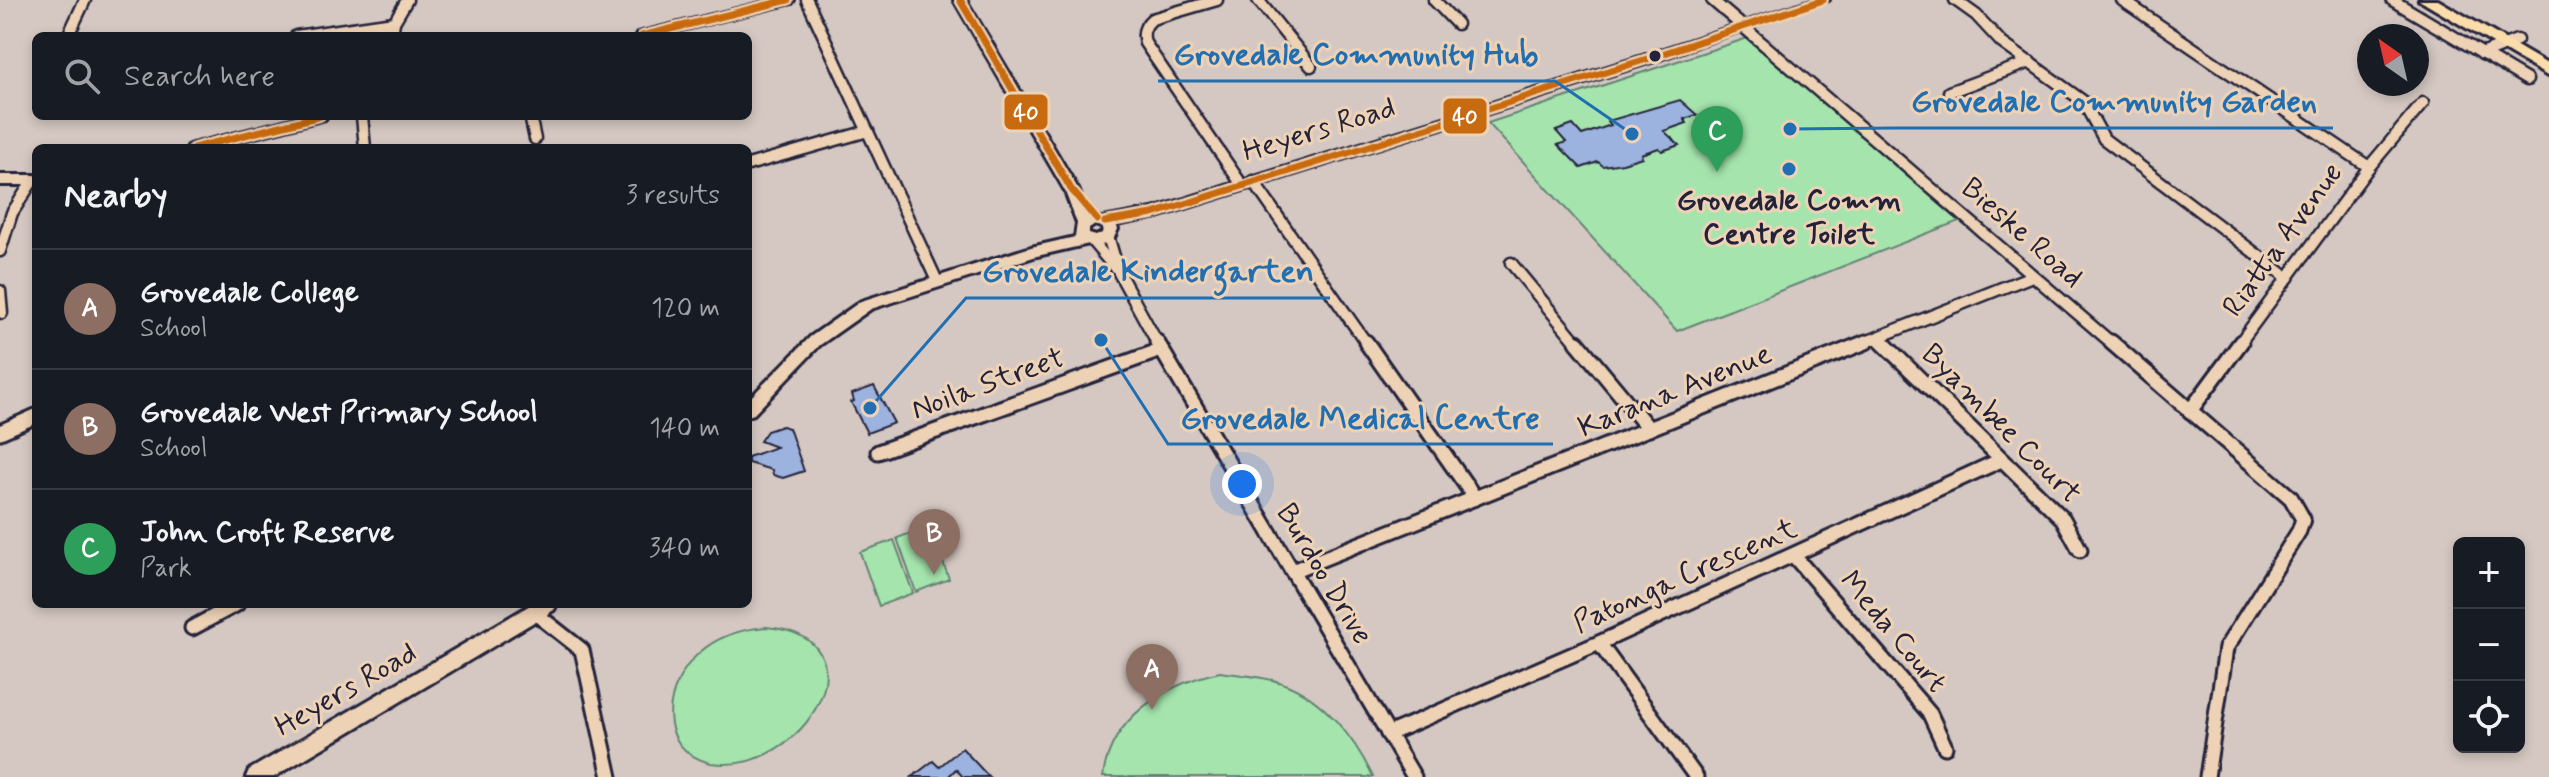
<!DOCTYPE html>
<meta charset="utf-8">
<style>
:root{--surface:#171b24;--page:#242831;--text:#f1f3f6;--muted:#9ea1a6;--line:#363941;--accent:#ea580c}
body{margin:0;font-family:Mynerve,sans-serif;background:var(--page);color:var(--text)}
.controls{position:absolute;right:24px;bottom:24px;display:grid;overflow:hidden;border-radius:12px;box-shadow:0 4px 12px #0003}
.controls button{width:72px;height:72px;display:grid;place-items:center;padding:0;border:0;border-bottom:2px solid var(--line);background:var(--surface);color:var(--text);font:40px sans-serif}
.compass{position:absolute;left:2357px;top:24px;width:72px;height:72px;border-radius:50%;background:var(--surface);box-shadow:0 4px 12px #0003;rotate:326deg}
.you{position:absolute;left:1242px;top:484px;width:28px;height:28px;margin:-20px;border:6px solid #fff;border-radius:50%;background:#1a73e8;box-shadow:0 0 0 12px #1a73e833}
.badge{display:grid;place-items:center;width:52px;height:52px;border-radius:50%;background:var(--accent);color:#fff;font-size:26px;font-weight:700}
.pin{position:absolute;translate:-50% -66px;filter:drop-shadow(0 2px 4px #0008)}
.pin::after{content:'';position:absolute;top:42px;width:28px;height:24px;background:inherit;clip-path:polygon(0 0,100% 0,50% 100%)}
.list{margin:0;padding:0;list-style:none}
h2{display:flex;justify-content:space-between;align-items:center;height:104px;margin:0;padding:0 32px;font-size:34px}
h2 small{font-size:26px;font-weight:400;color:var(--muted)}
.list li{display:grid;grid-template-columns:52px 1fr auto;gap:24px;align-items:center;box-sizing:border-box;height:120px;padding:0 32px;border-top:2px solid var(--line)}
.list b{display:block;font-size:30px;white-space:nowrap}
.list p{margin:0;font-size:26px;white-space:nowrap;color:var(--muted)}
.list em{font-size:26px;font-style:normal;color:var(--muted)}
.icon{flex:none;width:44px;height:44px;fill:none;stroke:currentColor;stroke-width:2;stroke-linecap:round;stroke-linejoin:round}
.map{position:relative;flex:none;width:2549px;height:777px;overflow:hidden}
.search{position:absolute;background:var(--surface);box-shadow:0 4px 12px #0003;left:32px;top:32px;width:720px;height:88px;display:flex;align-items:center;gap:20px;box-sizing:border-box;padding:0 28px;border-radius:12px;color:var(--muted);font-size:30px}
.panel{position:absolute;background:var(--surface);box-shadow:0 4px 12px #0003;left:32px;top:144px;width:720px;height:464px;border-radius:12px}
.map>svg:first-child{display:block}
.green{fill:#a5e5ad;stroke:#648474;stroke-width:2}
.building{fill:#9cb2df;stroke:#22223b;stroke-width:2}
.lines{fill:none;stroke-linecap:round;stroke-linejoin:round}
.minor-far1-casing{stroke:#22223b;stroke-width:15}
.minor-casing{stroke:#22223b;stroke-width:19}
.tertiary-casing{stroke:#22223b;stroke-width:6}
.primary-casing{stroke:#22223b;stroke-width:6}
.minor-far1{stroke:#eed2b5;stroke-width:10}
.minor{stroke:#eed2b5;stroke-width:13}
.tertiary{fill:#eed2b5;fill-rule:evenodd}
.primary{fill:#fbddab;fill-rule:evenodd}
.bus-1-casing{stroke:#eed2b5;stroke-width:12}
.bus-1{stroke:#c86a0f;stroke-width:7}
.bus-dot{fill:#22223b;stroke:#eed2b5;stroke-width:3}
.poi-dot{fill:#1f6fb2;stroke:#eed2b5;stroke-width:3}
.labels{text-anchor:middle;dominant-baseline:central;stroke-width:6;stroke-linejoin:round;paint-order:stroke}
.street-label{font-size:30px;fill:#22223b;stroke:#eed2b5}
.poi-label{font-size:30px;font-weight:bold;fill:#22223b;stroke:#eed2b5}
.leader{fill:none;stroke:#1f6fb2;stroke-width:3}
.callout-dot{fill:#1f6fb2;stroke:#eed2b5;stroke-width:3}
.callout-label{font-size:32px;text-anchor:middle;font-weight:bold;fill:#1f6fb2;stroke:#eed2b5;stroke-width:6;stroke-linejoin:round;paint-order:stroke}
.line-badge{stroke:#eed2b5;stroke-width:3}
.badge-label{font-size:22px;text-anchor:middle;font-weight:bold;fill:#fff}
</style>
<div class="map">
<svg width="2549" height="777" viewBox="0 0 2549 777">
<rect width="100%" height="100%" fill="#d5c8c2"/>
<filter id="ink" filterUnits="userSpaceOnUse"><feTurbulence type="fractalNoise" baseFrequency=".0125" numOctaves="2"/><feDisplacementMap in="SourceGraphic" scale="16" xChannelSelector="R" yChannelSelector="G"/><feConvolveMatrix kernelMatrix="1 2 1 2 8 2 1 2 1" color-interpolation-filters="sRGB"/></filter>
<g filter="url(#ink)">
<g class="green">
<polygon points="1748,38 1959,221 1677,331 1488,123"/>
<polygon points="930,526 949,579 916,592 897,538"/>
<polygon points="894,540 913,593 879,606 860,552"/>
<path d="M766 627C885 637 804 777 711 763 653 749 664 684 699 653 718 636 741 629 766 627Z"/>
<path d="M1220 672C1240 675 1264 676 1282 683 1324 698 1355 739 1373 777H1103C1110 718 1165 684 1220 672Z"/>
</g>
<g class="building">
<polygon points="1680,100 1697,115 1684,119 1687,123 1664,131 1679,145 1662,151 1659,148 1641,154 1642,157 1623,163 1603,166 1598,162 1581,168 1558,145 1566,142 1556,131 1573,125 1582,135 1611,125 1608,121"/>
<polygon points="874,386 894,423 867,433 851,402 854,401 852,394"/>
<polygon points="782,426 789,428 804,471 783,478 773,475 772,470 748,463 748,457 776,447 760,441 767,431"/>
<polygon points="962,748 989,777 963,777 956,769 948,777 912,777 933,761 939,767"/>
</g>
<g class="lines">
<defs>
<g id="minor-far1">
<polyline points="807,0 937,281"/>
<path d="M1217 0 1152 19C1144 26 1142 33 1145 43L1242 185"/>
<polyline points="1258,0 1311,66"/>
<polyline points="1434,0 1457,24"/>
<polyline points="1712,0 2113,344"/>
<polyline points="1955,0 1976,15 2002,43 2083,101 2104,139 2288,278"/>
<polyline points="2122,0 2369,167"/>
<polyline points="2392,0 2527,80"/>
<polyline points="68,36 85,0"/>
<polyline points="296,36 394,22"/>
<polyline points="392,36 394,22 407,0"/>
<polyline points="2482,54 2517,40"/>
<polyline points="1949,92 2030,62"/>
<polyline points="362,116 365,148"/>
<polyline points="530,116 535,139"/>
<polyline points="748,165 868,131"/>
<polyline points="1253,181 1367,344"/>
<polyline points="1108,236 1119,273 1158,344"/>
<polyline points="1092,241 1114,267"/>
<polyline points="0,251 12,213 33,180"/>
<polyline points="1511,263 1578,344"/>
<polyline points="0,291 2,313"/>
<polyline points="1879,339 1884,344"/>
<polyline points="1861,344 2032,276"/>
<polyline points="2239,344 2369,167 2423,103"/>
</g>
<g id="minor">
<polyline points="1157,342 1414,777"/>
<polyline points="1366,342 1475,498"/>
<polyline points="1577,342 1649,429"/>
<polyline points="1882,342 2063,519 2080,550"/>
<polyline points="2111,342 2291,498 2303,519 2299,531 2226,648 2207,777"/>
<polyline points="2190,411 2241,342"/>
<polyline points="0,432 36,416"/>
<polyline points="878,452 1161,350"/>
<polyline points="1794,556 1930,714 1945,747"/>
<polyline points="1292,571 1866,342"/>
<polyline points="535,613 582,650 610,777"/>
<polyline points="192,628 237,604"/>
<polyline points="1599,643 1696,777"/>
<polyline points="1388,734 1599,643 2001,460"/>
</g>
<g id="tertiary">
<polygon points="773,0 794,0 792,3 657,36 636,36 638,33"/>
<path d="M954 0H966L1078 189 1089 216 1103 218 1152 209 1642 56 1811 0H1829L1652 62 1158 217 1116 225 1118 229 1113 240 1102 245 1089 244 1037 256 871 309 820 345 754 414 748 416V400L810 337 861 301 1031 247 1075 237 1077 223 1064 189ZM1095 225 1103 228 1102 233 1096 236 1089 234V229Z"/>
<polygon points="303,116 327,116 325,119 212,148 187,148 189,145"/>
<rect x="0" y="175" width="36" height="10"/>
<polygon points="532,604 557,604 554,610 274,777 246,777 249,770"/>
</g>
<polygon id="primary" points="2419,0 2438,0 2549,65 2549,77"/>
</defs>
<use href="#minor-far1" class="minor-far1-casing"/>
<use href="#minor" class="minor-casing"/>
<use href="#tertiary" class="tertiary-casing"/>
<use href="#primary" class="primary-casing"/>
<use href="#minor-far1" class="minor-far1"/>
<use href="#minor" class="minor"/>
<use href="#tertiary" class="tertiary"/>
<use href="#primary" class="primary"/>
<defs>
<g id="bus-1">
<polyline points="960,0 1071,189 1097,220"/>
<polyline points="642,36 788,0"/>
<polyline points="194,148 320,116"/>
<polyline points="1105,222 1153,214 1647,59 1823,0"/>
</g>
</defs>
<use href="#bus-1" class="bus-1-casing"/>
<use href="#bus-1" class="bus-1"/>
</g>
</g>
<circle class="bus-dot" cx="1655" cy="56" r="7"/>
<circle class="poi-dot" cx="1789" cy="169" r="8"/>
<g class="labels">
<g class="street-label">
<text transform="translate(1319 130) rotate(-17)">Heyers Road</text>
<text transform="translate(2022 233) rotate(41)">Bieske Road</text>
<text transform="translate(2283 240) rotate(-54)">Riatta Avenue</text>
<text transform="translate(988 384) rotate(-20)">Noila Street</text>
<text transform="translate(1675 391) rotate(-22)">Karana Avenue</text>
<text transform="translate(2001 424) rotate(45)">Byambee Court</text>
<text transform="translate(1324 574) rotate(59)">Burdoo Drive</text>
<text transform="translate(1685 576) rotate(-24)">Patonga Crescent</text>
<text transform="translate(1893 632) rotate(50)">Meda Court</text>
<text transform="translate(346 690) rotate(-30)">Heyers Road</text>
</g>
<g class="poi-label">
<text x="1789" y="200">Grovedale Comm<tspan x="1789" dy="34">Centre Toilet</tspan></text>
</g>
</g>
<path class="leader" d="M1632 134L1555 81H1158M1790 129L1895 128H2333M870 408L966 298H1330M1101 340L1168 444H1553"/>
<g class="callout-dot">
<circle cx="1632" cy="134" r="8"/>
<circle cx="1790" cy="129" r="8"/>
<circle cx="870" cy="408" r="8"/>
<circle cx="1101" cy="340" r="8"/>
</g>
<g class="callout-label">
<text x="1356" y="64">Grovedale Community Hub</text>
<text x="2114" y="111">Grovedale Community Garden</text>
<text x="1148" y="281">Grovedale Kindergarten</text>
<text x="1360" y="428">Grovedale Medical Centre</text>
</g>
<g class="line-badge">
<rect x="1003" y="93" width="46" height="38" rx="8" fill="#c86a0f"/>
<rect x="1442" y="97" width="46" height="38" rx="8" fill="#c86a0f"/>
</g>
<g class="badge-label">
<text x="1026" y="120">40</text>
<text x="1465" y="124">40</text>
</g>
</svg>
<div class="controls">
<button>+</button>
<button>−</button>
<button><svg class="icon" aria-label="locate" viewBox="0 0 24 24"><circle cx="12" cy="12" r="6"/><path d="M12 2v4M12 18v4M2 12h4M18 12h4"/></svg></button>
</div>
<svg class="compass" viewBox="-18 -18 36 36"><path d="M0-13l5 13h-10z" fill="#e53935"/><path d="M0 13l5-13h-10z" fill="#9ea1a6"/></svg>
<div class="you"></div>
<div class="pin badge" style="left:1152px;top:710px;background:#8d6e63">A</div>
<div class="pin badge" style="left:934px;top:575px;background:#8d6e63">B</div>
<div class="pin badge" style="left:1717px;top:172px;background:#2e9e5b">C</div>
<div class="search"><svg class="icon" aria-label="search" viewBox="0 0 24 24"><circle cx="10" cy="10" r="6"/><path d="M15 15l6 6"/></svg>Search here</div>
<section class="panel">
<h2>Nearby<small>3 results</small></h2>
<ul class="list">
<li><span class="badge" style="background:#8d6e63">A</span><div><b>Grovedale College</b><p>School</p></div><em>120 m</em></li>
<li><span class="badge" style="background:#8d6e63">B</span><div><b>Grovedale West Primary School</b><p>School</p></div><em>140 m</em></li>
<li><span class="badge" style="background:#2e9e5b">C</span><div><b>John Croft Reserve</b><p>Park</p></div><em>340 m</em></li>
</ul>
</section>
</div>
